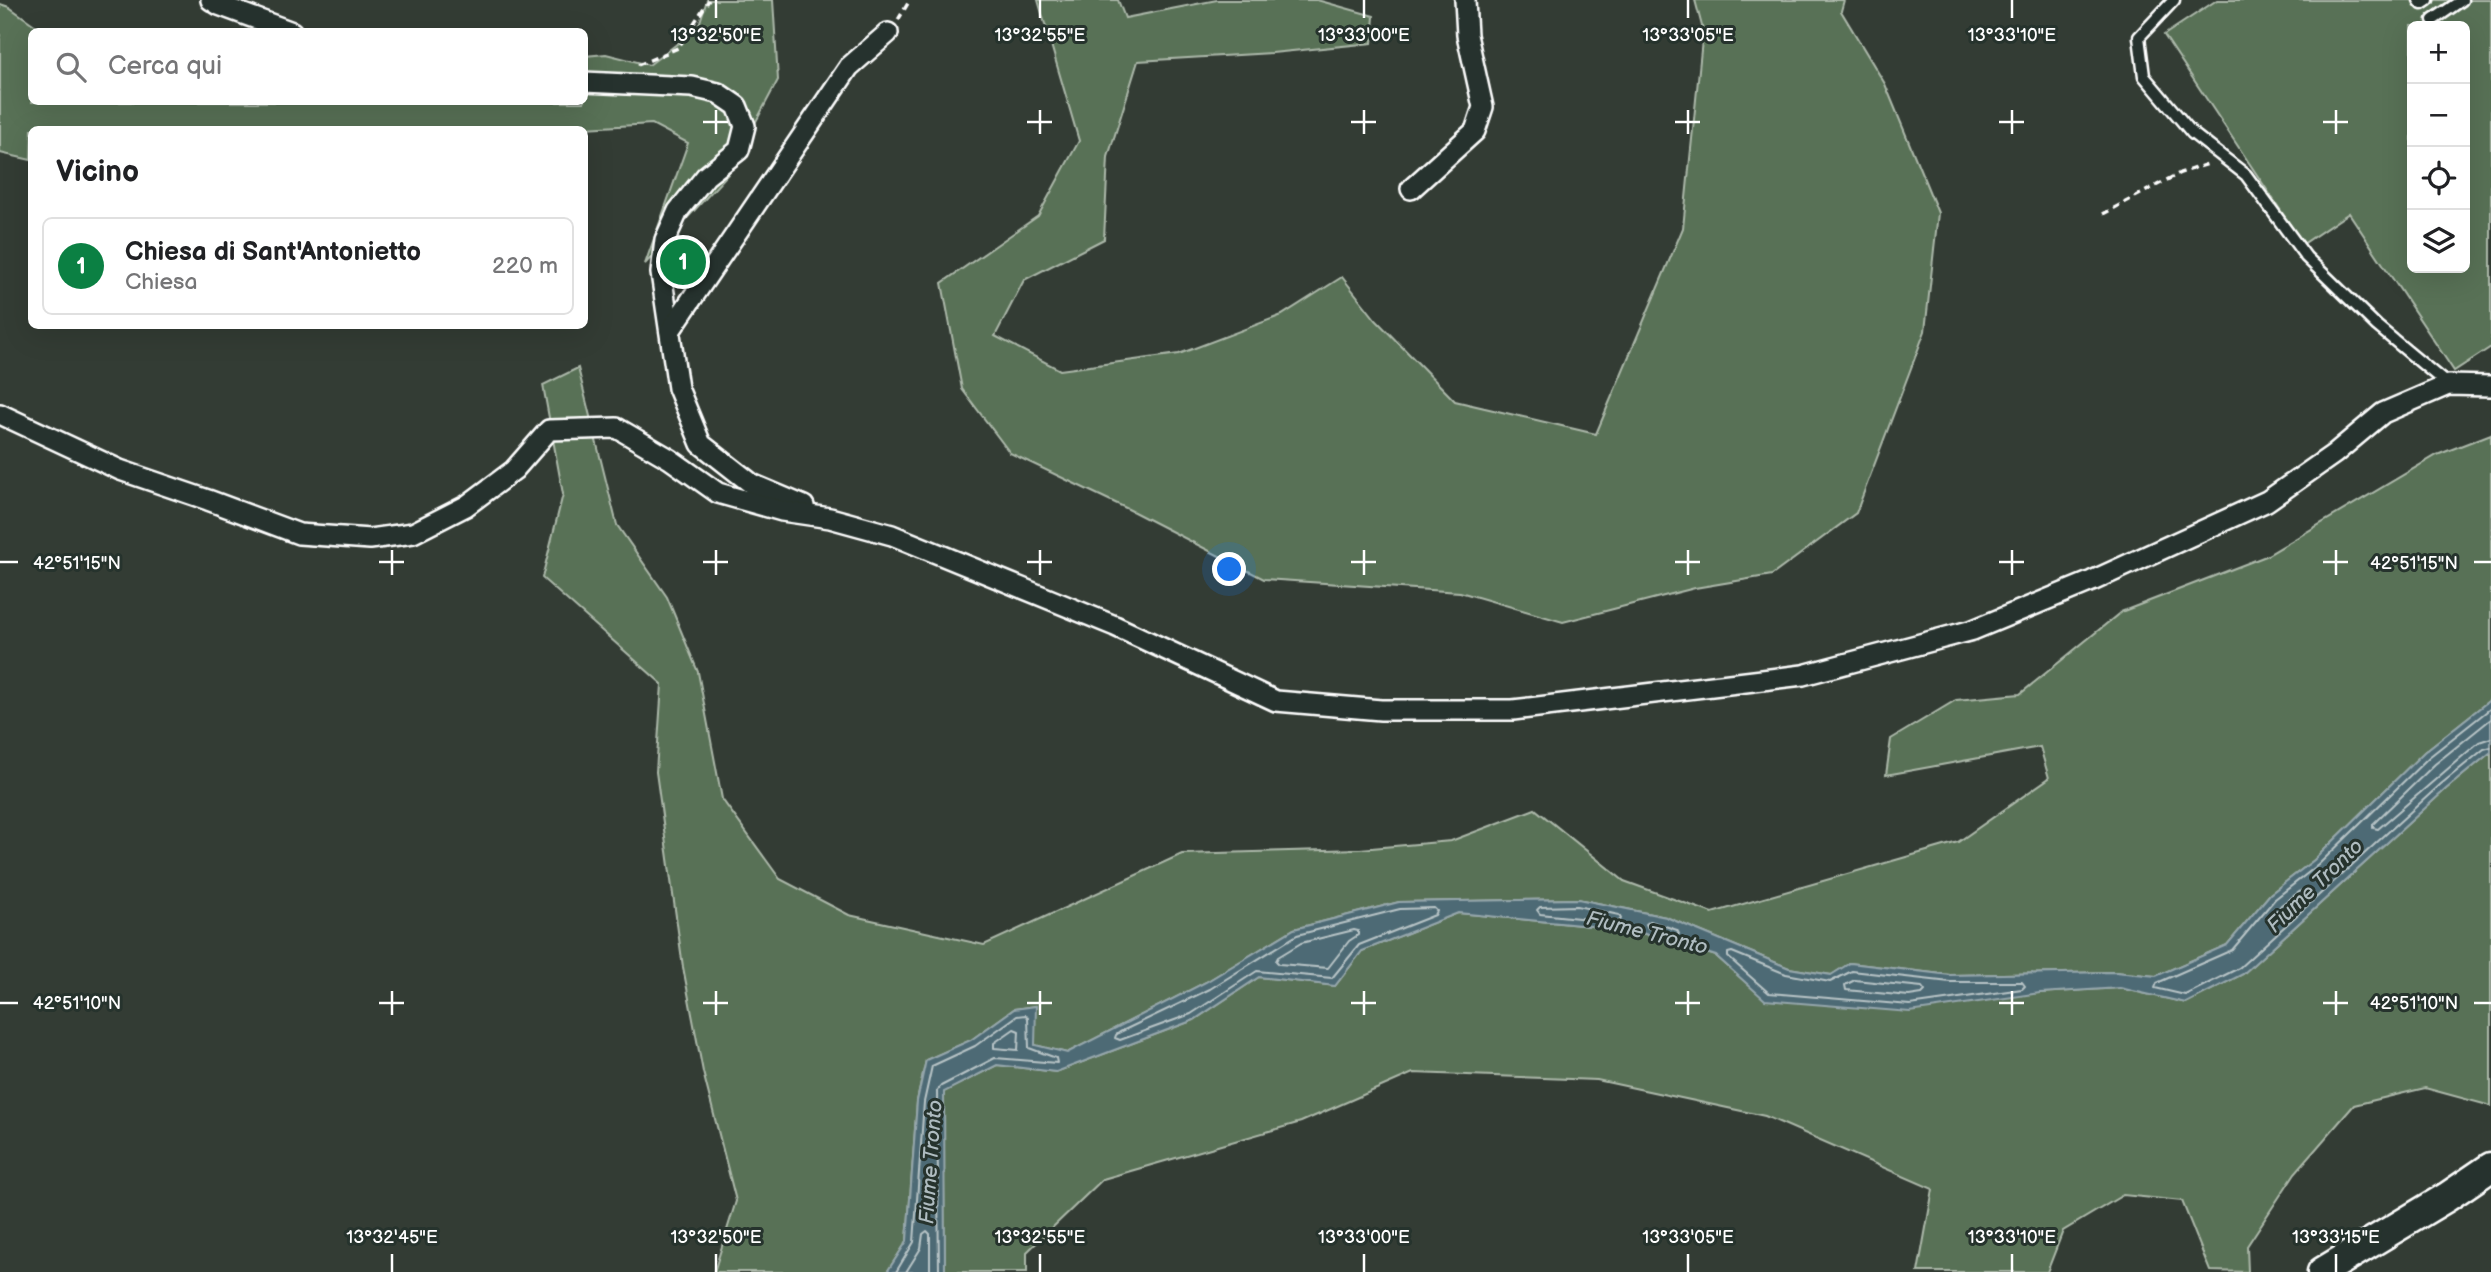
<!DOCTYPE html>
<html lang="it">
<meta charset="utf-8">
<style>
:root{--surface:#fff;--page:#f6f6f6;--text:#202124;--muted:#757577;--line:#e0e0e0;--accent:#0b8043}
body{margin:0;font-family:"Balsamiq Sans",sans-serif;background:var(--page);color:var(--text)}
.controls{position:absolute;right:21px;top:21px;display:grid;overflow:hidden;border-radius:10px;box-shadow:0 7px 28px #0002}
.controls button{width:63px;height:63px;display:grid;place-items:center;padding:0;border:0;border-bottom:2px solid var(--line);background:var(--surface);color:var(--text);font:35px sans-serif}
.you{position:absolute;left:1230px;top:570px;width:24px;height:24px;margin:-18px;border:5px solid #fff;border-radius:50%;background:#1a73e8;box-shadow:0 0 0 10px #1a73e833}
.badge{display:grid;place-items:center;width:46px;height:46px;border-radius:50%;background:var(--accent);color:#fff;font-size:23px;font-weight:700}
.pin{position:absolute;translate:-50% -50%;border:4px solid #fff;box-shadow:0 2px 7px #0006}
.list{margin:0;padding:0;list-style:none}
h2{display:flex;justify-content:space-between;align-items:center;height:91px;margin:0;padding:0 28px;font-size:30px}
h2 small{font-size:23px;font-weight:400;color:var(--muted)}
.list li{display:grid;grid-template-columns:46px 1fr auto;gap:21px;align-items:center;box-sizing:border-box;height:98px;margin:0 14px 14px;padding:0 14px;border:2px solid var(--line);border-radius:10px}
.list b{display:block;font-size:26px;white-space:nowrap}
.list p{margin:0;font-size:23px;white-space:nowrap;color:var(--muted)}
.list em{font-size:23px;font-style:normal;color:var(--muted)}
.icon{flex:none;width:38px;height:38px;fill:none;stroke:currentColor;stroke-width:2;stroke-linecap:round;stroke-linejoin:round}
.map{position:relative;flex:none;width:2491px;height:1272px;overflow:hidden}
.search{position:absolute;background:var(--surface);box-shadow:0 7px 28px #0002;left:28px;top:28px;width:560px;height:77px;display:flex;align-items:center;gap:18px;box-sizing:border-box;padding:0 24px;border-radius:10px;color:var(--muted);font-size:26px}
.panel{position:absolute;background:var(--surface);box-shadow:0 7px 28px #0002;left:28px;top:126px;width:560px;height:203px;border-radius:10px}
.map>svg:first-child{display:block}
.green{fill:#597156;stroke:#acb8aa;stroke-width:2;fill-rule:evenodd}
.water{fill:#4e6b74;stroke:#95a6ac;stroke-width:2}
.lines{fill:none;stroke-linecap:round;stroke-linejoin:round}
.shore{stroke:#b8c4c7;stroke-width:2}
.building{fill:#665f4f;stroke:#fff;stroke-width:2}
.service-casing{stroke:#fff;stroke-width:15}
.minor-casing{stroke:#fff;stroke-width:24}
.secondary-casing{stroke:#fff;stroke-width:33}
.path{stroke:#fff;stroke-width:3.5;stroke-dasharray:7 5;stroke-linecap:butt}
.service{stroke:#26332d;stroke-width:10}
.minor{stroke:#26332d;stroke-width:19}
.secondary{stroke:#26332d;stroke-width:28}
.ticks{fill:none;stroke:#fff;stroke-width:2.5}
.labels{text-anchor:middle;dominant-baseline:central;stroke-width:6;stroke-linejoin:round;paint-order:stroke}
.water-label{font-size:21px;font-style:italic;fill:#afbcc0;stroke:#26332d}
.ticks-label{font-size:18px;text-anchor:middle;fill:#fff;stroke:#26332d;stroke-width:6;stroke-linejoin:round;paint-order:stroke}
</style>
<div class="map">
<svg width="2491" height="1272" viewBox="0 0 2491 1272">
<rect width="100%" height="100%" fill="#333c34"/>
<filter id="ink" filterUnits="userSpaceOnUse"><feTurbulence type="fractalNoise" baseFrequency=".0143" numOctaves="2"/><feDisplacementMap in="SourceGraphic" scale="14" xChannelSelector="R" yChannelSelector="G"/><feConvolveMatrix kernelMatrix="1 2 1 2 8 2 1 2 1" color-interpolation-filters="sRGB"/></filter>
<g filter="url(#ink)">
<g class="green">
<polygon points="707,0 773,0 778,80 728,174 645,264 688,143 652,124 551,130 32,130 31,160 0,153 0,4 9,7 43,31 32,32 32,102 584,102 585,56 606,54 649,65 698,28"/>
<polygon points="1038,0 1118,0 1125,18 1217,0 1317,0 1374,16 1372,43 1272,53 1138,61 1108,157 1104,239 1024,280 995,336 1060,370 1179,354 1282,315 1342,277 1376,320 1455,401 1596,434 1683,228 1703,30 1695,0 1844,0 1841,11 1885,84 1938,213 1925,331 1856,513 1772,575 1695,588 1563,622 1460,592 1264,579 1130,510 1010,453 962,389 942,283 1038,216 1079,141"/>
<path d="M2217 0H2491V347L2454 371 2349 213 2303 244 2164 35ZM2412 26H2465V268H2412Z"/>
<polygon points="578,368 617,525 667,597 698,672 722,799 780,879 849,915 984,945 1182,854 1360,849 1451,841 1535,809 1624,881 1712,913 1958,842 2049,778 2040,747 1886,775 1891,739 1956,700 2020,694 2121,612 2266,556 2437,455 2491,434 2491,699 2424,752 2314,860 2270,894 2227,945 2156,976 2115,972 1950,975 1850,963 1832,975 1789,968 1666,917 1578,899 1399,902 1294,929 1206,982 1067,1053 1035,1045 1035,1006 1014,1009 971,1040 926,1060 917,1101 907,1241 887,1272 714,1272 736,1201 703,1072 683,967 656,772 662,684 542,578 563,494 543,385"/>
<polygon points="2491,752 2491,1106 2425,1088 2354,1105 2295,1173 2247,1246 2248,1272 2210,1271 2182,1201 2123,1195 2063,1231 2047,1272 1918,1272 1933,1189 1765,1116 1597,1080 1413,1073 1301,1122 1103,1179 1027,1252 1027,1272 945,1272 943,1092 997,1065 1056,1072 1194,1020 1259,977 1335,986 1362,951 1458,913 1632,930 1716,956 1766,1000 2040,993 2120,988 2186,1003 2243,974 2446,789"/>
</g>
<polygon class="water" points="2491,699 2491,752 2446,789 2243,974 2186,1003 2120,988 2040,993 1910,1012 1765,1000 1716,956 1632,930 1458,913 1362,951 1335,986 1259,977 1194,1020 1056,1072 997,1065 944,1092 945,1272 887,1272 907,1241 917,1101 926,1060 971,1040 1014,1009 1036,1006 1035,1045 1067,1053 1206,982 1294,929 1399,902 1578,899 1666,917 1789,968 1831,975 1850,963 1950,975 2115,972 2156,976 2227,945 2270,894 2314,860 2424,752"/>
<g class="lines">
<g class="shore">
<polyline points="2491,708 2429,757 2318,865 2275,899 2232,950 2157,983 2155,988 2185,995 2239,968 2441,784 2484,749 2491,747"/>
<polyline points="2491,719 2435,764 2373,824 2373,828 2378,829 2479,742 2491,738"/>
<polygon points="2302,890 2305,892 2304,896 2277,921 2272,921 2272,917 2281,905"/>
<polygon points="1577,906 1619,915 1621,919 1618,922 1540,914 1537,910 1540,907"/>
<polygon points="1434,908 1437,911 1435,915 1359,945 1332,978 1257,971 1191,1014 1120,1040 1115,1038 1116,1035 1120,1032 1210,989 1297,935 1400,909"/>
<polygon points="1650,921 1677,930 1679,934 1675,936 1648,928 1646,924"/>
<polygon points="1354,930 1358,931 1358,935 1349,941 1328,968 1279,964 1276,961 1278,957 1301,943"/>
<polygon points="1732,952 1786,974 1830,982 1852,971 1950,982 2022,982 2025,986 2022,989 1910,1005 1769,993 1728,957 1728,953"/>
<polygon points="1855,980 1922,987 1925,991 1922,994 1909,996 1846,990 1845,985"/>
<polygon points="1014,1029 1019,1031 1018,1050 994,1048 994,1043"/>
<polyline points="896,1272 914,1242 924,1102 932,1066 975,1046 1017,1016 1026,1015 1028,1018 1029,1048 1056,1058 1057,1063 995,1058 941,1086 937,1091 939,1272"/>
<polyline points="906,1272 921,1248 923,1234 927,1231 930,1234 930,1272"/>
</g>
</g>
<polygon class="building" points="676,250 692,251 691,274 673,273"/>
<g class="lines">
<defs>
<g id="service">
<polyline points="2174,0 2139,37 2144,76 2192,133 2246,175 2306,257 2377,326 2448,385"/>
<polyline points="2419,0 2422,4 2428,0"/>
<polyline points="2433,20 2462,0"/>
</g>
<g id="minor">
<polyline points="211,0 219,5 292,32"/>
<polyline points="584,82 692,87 718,93 737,106 745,126 739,150 706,176 678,211 665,240 661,273 678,388 701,444 752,484 804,506"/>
<polyline points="1411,189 1475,131 1483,107 1467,35 1465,0"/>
<polyline points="670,331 849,67 888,33"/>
<polyline points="0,414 120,470 208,500 299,534 370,539 413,533 466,506 514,470 549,430 617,428 670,459 718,493 782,511 830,518 892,535 1115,626 1276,701 1381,710 1513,710 1803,675 1973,630 2092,581 2267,501 2334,454 2383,413 2448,385 2491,386"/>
</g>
<polyline id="secondary" points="2322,1272 2447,1197 2491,1167"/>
</defs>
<use href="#service" class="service-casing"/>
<use href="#minor" class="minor-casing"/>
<use href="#secondary" class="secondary-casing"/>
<g class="path">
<polyline points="898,20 910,0"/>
<polyline points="638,65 678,48 709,0"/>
<polyline points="2103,214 2180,173 2208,164"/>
</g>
<use href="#service" class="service"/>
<use href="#minor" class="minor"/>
<use href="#secondary" class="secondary"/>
</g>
</g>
<path class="ticks" d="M716 0V18M1040 0V18M1364 0V18M1688 0V18M2012 0V18M716 110V134M1040 110V134M1364 110V134M1688 110V134M2012 110V134M2336 110V134M703 122H728M1027 122H1052M1351 122H1376M1675 122H1700M1999 122H2024M2323 122H2348M392 550V575M716 550V575M1040 550V575M1364 550V575M1688 550V575M2012 550V575M2336 550V575M0 562H18M379 562H404M703 562H728M1027 562H1052M1351 562H1376M1675 562H1700M1999 562H2024M2323 562H2348M2474 562H2491M392 991V1015M716 991V1015M1040 991V1015M1364 991V1015M1688 991V1015M2012 991V1015M2336 991V1015M0 1003H18M379 1003H404M703 1003H728M1027 1003H1052M1351 1003H1376M1675 1003H1700M1999 1003H2024M2323 1003H2348M2474 1003H2491M392 1254V1272M716 1254V1272M1040 1254V1272M1364 1254V1272M1688 1254V1272M2012 1254V1272M2336 1254V1272"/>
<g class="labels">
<g class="water-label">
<text transform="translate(2315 886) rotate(-44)">Fiume Tronto</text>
<text transform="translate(1647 933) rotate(14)">Fiume Tronto</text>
<text transform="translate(931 1162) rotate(-86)">Fiume Tronto</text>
</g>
</g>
<g class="ticks-label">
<text x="716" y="41">13°32'50"E</text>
<text x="1040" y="41">13°32'55"E</text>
<text x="1364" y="41">13°33'00"E</text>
<text x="1688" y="41">13°33'05"E</text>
<text x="2012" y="41">13°33'10"E</text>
<text x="77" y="569">42°51'15"N</text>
<text x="2414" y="569">42°51'15"N</text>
<text x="77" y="1009">42°51'10"N</text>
<text x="2414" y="1009">42°51'10"N</text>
<text x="392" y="1243">13°32'45"E</text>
<text x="716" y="1243">13°32'50"E</text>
<text x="1040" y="1243">13°32'55"E</text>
<text x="1364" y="1243">13°33'00"E</text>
<text x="1688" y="1243">13°33'05"E</text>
<text x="2012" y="1243">13°33'10"E</text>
<text x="2336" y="1243">13°33'15"E</text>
</g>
</svg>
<div class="controls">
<button>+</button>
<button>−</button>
<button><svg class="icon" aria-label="locate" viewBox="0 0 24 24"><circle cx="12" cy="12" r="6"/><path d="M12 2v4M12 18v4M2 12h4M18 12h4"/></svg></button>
<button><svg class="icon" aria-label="layers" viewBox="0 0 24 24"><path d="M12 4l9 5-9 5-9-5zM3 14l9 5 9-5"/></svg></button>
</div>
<div class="you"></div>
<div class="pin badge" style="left:683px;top:262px">1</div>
<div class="search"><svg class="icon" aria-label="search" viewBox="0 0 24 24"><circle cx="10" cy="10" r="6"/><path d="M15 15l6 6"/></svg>Cerca qui</div>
<section class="panel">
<h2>Vicino<small></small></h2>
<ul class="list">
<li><span class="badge">1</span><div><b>Chiesa di Sant'Antonietto</b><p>Chiesa</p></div><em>220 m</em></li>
</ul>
</section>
</div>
